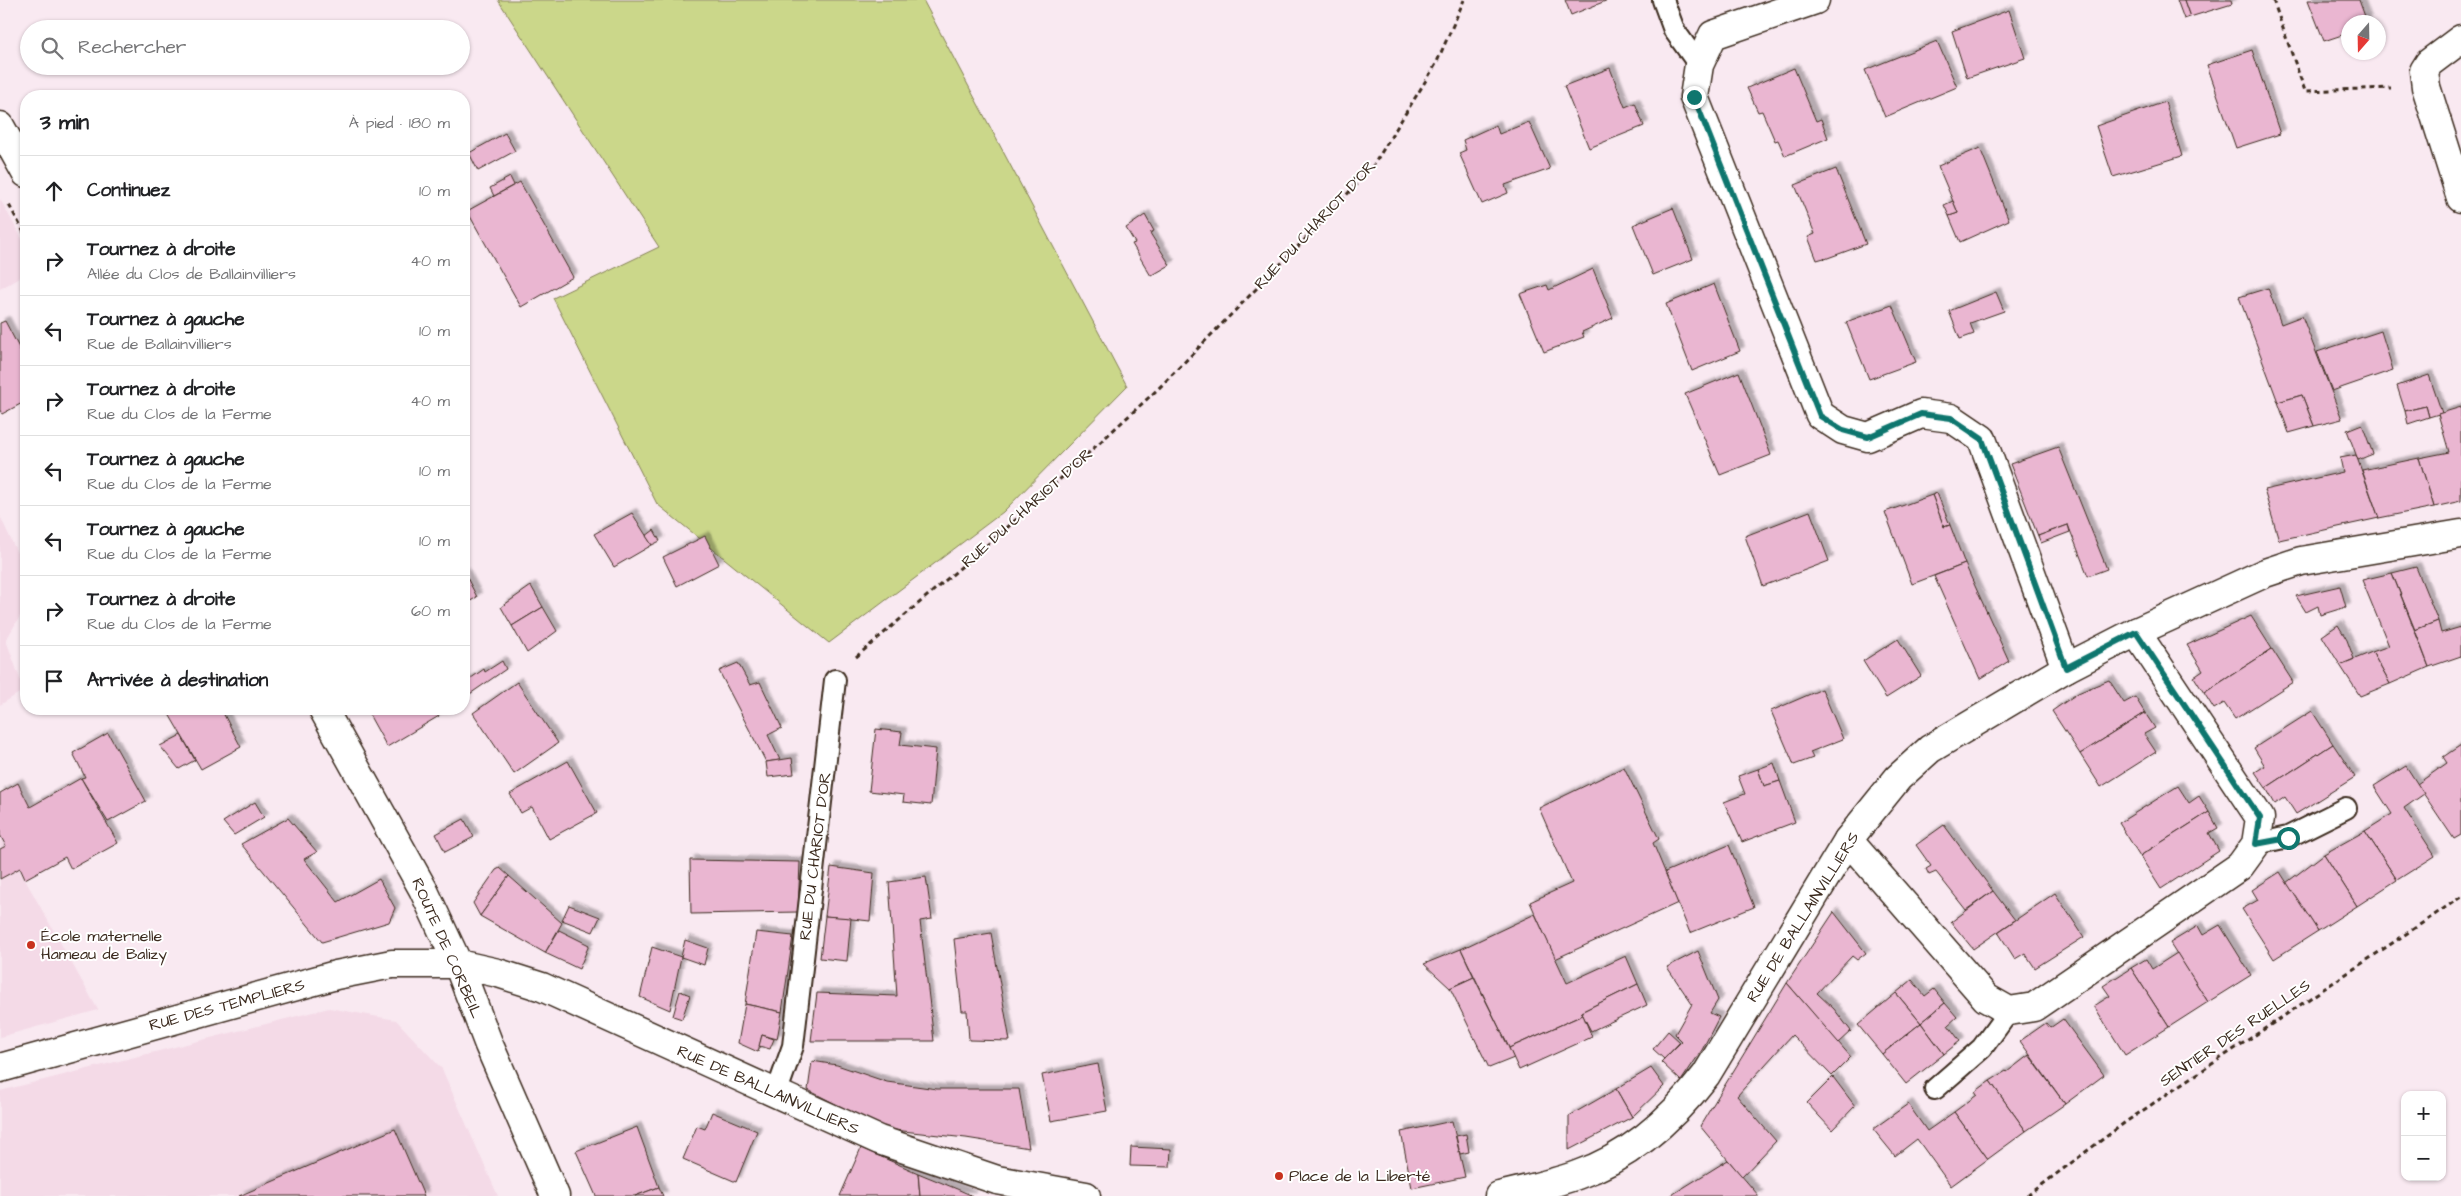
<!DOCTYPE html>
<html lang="fr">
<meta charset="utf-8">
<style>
:root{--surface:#fff;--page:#f2f2f2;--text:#202124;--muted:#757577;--line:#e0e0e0}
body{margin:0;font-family:"Architects Daughter",sans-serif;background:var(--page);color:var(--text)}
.controls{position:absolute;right:15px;bottom:15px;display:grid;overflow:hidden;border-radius:10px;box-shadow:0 1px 4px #0004}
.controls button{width:45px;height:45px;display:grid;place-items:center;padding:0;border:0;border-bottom:1px solid var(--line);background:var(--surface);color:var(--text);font:25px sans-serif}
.compass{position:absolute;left:2341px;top:15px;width:45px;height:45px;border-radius:50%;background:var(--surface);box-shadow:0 1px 4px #0004;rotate:200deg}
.stop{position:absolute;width:15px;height:15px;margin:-11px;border:4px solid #0f766e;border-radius:50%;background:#fff}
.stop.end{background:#0f766e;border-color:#fff;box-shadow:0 1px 5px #0008}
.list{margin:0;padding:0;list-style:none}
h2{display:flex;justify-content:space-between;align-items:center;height:65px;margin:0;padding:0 20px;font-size:21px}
h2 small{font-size:16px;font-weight:400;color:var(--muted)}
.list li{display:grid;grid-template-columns:32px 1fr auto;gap:15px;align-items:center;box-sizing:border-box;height:70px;padding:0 20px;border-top:1px solid var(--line)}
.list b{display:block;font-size:19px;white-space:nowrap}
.list p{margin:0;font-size:16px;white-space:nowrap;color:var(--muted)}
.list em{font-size:16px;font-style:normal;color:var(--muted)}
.icon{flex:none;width:28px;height:28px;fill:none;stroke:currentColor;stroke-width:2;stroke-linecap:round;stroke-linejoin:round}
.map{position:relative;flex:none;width:2461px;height:1196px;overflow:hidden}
.search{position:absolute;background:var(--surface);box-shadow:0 1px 4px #0004;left:20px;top:20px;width:450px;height:55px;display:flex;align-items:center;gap:12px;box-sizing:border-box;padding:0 18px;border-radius:28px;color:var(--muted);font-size:19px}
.panel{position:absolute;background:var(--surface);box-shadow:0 1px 4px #0004;left:20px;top:90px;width:450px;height:625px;border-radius:20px}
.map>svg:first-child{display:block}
.built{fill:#f4dae7}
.green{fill:#cbd78a;stroke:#838054}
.building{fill:#eab6d1;stroke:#3b2a1e;filter:url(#shadow)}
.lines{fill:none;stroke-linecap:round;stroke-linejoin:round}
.service-casing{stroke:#3b2a1e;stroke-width:24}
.minor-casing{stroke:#3b2a1e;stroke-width:31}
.tertiary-casing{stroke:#3b2a1e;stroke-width:31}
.secondary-casing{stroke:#3b2a1e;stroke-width:31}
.path{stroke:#3b2a1e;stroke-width:3;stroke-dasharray:5 4;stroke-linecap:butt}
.service{stroke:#fff;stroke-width:20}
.minor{stroke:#fff;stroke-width:28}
.tertiary{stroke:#fff;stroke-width:28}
.secondary{stroke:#fff;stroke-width:28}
.route{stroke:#0f766e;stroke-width:6}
.poi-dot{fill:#c8321e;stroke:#fff;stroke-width:2}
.labels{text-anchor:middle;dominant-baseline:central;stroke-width:4;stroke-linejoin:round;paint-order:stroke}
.street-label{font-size:16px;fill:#3b2a1e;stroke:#fff}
.poi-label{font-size:16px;fill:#3b2a1e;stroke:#fff;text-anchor:start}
</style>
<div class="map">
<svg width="2461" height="1196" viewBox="0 0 2461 1196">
<defs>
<filter id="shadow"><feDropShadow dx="4.5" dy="-4.5" stdDeviation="1" flood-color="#0004"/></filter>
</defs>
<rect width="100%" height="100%" fill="#f9e9f1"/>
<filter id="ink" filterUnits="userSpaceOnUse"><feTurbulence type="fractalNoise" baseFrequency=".02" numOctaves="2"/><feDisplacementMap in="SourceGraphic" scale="10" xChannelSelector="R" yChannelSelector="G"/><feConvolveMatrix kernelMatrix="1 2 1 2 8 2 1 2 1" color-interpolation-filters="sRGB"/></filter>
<g filter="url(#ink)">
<g class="built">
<polygon points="0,199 26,246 26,274 0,289"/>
<polygon points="0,516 26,572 26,606 6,640 24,690 0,705"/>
<polygon points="0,835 98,1010 0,1037"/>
<polygon points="329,1008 396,1020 442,1069 498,1196 0,1196 0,1091"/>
</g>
<polygon class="green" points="498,0 923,0 1127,386 1003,512 829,643 657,504 553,298 659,247"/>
<g class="building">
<polygon points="1565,0 1608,0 1571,15"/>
<polygon points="2177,0 2184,0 2190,17 2184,19"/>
<polygon points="2184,0 2231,0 2232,4 2190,17"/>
<polygon points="2308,0 2359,0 2367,22 2348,22 2348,33 2324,41"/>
<polygon points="2009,10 2025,58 1967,78 1952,31"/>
<polygon points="1937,41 1957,87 1885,117 1865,70"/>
<polygon points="2252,50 2280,134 2236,148 2207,65"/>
<polygon points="1610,68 1625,107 1635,103 1644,126 1589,148 1564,86"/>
<polygon points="1794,68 1816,121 1821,119 1828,138 1785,156 1778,140 1775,141 1762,111 1758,112 1747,88"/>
<polygon points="2165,102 2182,156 2113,177 2096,126"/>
<polygon points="1529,122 1550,169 1505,185 1508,193 1482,204 1459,153 1466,150 1463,140 1496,125 1499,134"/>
<polygon points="505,133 515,151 478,171 469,153"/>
<polygon points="1980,148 2009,220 1960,242 1949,216 1958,213 1938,166"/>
<polygon points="1836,169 1866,244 1825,259 1824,258 1817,260 1808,237 1815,234 1795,185"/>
<polygon points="510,177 514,185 494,196 490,188"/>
<polygon points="520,182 573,277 521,307 467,211"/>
<polygon points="1953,201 1958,213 1949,216 1944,205"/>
<polygon points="1673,208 1693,259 1653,275 1633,225"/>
<polygon points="1145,215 1154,231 1150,233 1170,265 1151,276 1132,244 1135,243 1126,228"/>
<polygon points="1593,269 1613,318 1582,332 1584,337 1544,352 1520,294 1547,285 1549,290"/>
<polygon points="1714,284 1740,351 1692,371 1666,304"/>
<polygon points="2268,288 2281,324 2302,316 2342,419 2314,426 2302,395 2278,402 2239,297"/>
<polygon points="1996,292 2004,311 1970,323 1974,334 1960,339 1949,311"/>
<polygon points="1892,305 1916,362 1869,379 1846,322"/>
<polygon points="5,321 26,361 26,401 2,414 0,410 0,323"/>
<polygon points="2381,331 2393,370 2332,391 2317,352"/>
<polygon points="1739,372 1771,455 1720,475 1685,394"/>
<polygon points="2429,375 2442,413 2429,417 2426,406 2405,411 2397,386"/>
<polygon points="2302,395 2314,426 2289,433 2278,402"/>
<polygon points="2426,406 2429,417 2408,424 2405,411"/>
<polygon points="2461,407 2461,501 2434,507 2419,458 2449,452 2438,414"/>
<polygon points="2362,424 2373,454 2358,460 2347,430"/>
<polygon points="2058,447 2107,569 2088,576 2068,525 2038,536 2010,464"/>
<polygon points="2356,455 2379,518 2279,540 2264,490 2343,472 2340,458"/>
<polygon points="2419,458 2434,507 2379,518 2362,470"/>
<polygon points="1937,493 1950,525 1944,527 1932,495"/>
<polygon points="1932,495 1944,527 1950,525 1965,564 1912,584 1885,512"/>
<polygon points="1810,511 1829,561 1763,586 1745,536"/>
<polygon points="632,513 652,545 614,567 594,534"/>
<polygon points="2068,525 2070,532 2041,543 2038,536"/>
<polygon points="654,530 660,541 652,545 646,536"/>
<polygon points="705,536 719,564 677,586 663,557"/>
<polygon points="1965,564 2009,661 1980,679 1934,576"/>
<polygon points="2416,567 2438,621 2415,630 2392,573"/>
<polygon points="464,572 477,597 464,605"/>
<polygon points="2392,573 2429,667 2390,684 2372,652 2389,646 2362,580"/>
<polygon points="531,586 543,607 512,626 501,607"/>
<polygon points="2340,586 2346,607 2320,615 2318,606 2306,612 2296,596"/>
<polygon points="543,607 557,631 527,653 512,626"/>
<polygon points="2251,616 2272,649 2204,693 2194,677 2203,671 2187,645"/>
<polygon points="2438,621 2441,633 2461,627 2461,656 2429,667 2415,630"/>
<polygon points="2338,625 2347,640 2354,659 2340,665 2322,636"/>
<polygon points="1898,639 1921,676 1886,698 1863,661"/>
<polygon points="2272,649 2293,682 2235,719 2224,703 2214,709 2204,693"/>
<polygon points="2372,652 2390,684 2360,696 2340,665"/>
<polygon points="502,661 506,669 464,698 464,683 484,669 485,672"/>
<polygon points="738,663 750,685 760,682 782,728 768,735 780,760 766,762 719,671"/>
<polygon points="2109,680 2124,703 2135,697 2145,713 2080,754 2052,711 2078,693"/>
<polygon points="517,682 558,743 514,774 473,713"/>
<polygon points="1822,689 1843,739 1810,752 1813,758 1794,765 1771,711"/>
<polygon points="166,709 221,709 241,747 201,769"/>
<polygon points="366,709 419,709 421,712 427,709 434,709 439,716 387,747"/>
<polygon points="2312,711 2333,744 2266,788 2255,772 2265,766 2254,748"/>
<polygon points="2145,713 2155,728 2144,734 2156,752 2101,787 2080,754"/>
<polygon points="876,729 902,732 900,745 936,749 931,805 903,802 904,795 869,791"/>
<polygon points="108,733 146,801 108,822 81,778 85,777 73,753"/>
<polygon points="181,735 195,760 179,769 160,746"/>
<polygon points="2333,744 2355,777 2296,814 2285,797 2275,804 2266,788"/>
<polygon points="2461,745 2461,835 2454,839 2417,784 2447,763 2443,757"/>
<polygon points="792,758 794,774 768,777 766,762"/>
<polygon points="568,761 597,813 549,839 532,807 521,813 510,794"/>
<polygon points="1774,763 1780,781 1764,786 1758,769"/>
<polygon points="2406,766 2424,794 2404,808 2435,856 2397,880 2365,831 2392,814 2374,786"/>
<polygon points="1624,767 1659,839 1653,843 1678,903 1555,959 1530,902 1572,883 1539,808"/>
<polygon points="1758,769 1764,786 1780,781 1795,822 1742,842 1724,802 1745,794 1738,776"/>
<polygon points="81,778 118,843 71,869 65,857 25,879 20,868 0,879 0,849 6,846 0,835 0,793 18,783 30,807"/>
<polygon points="2178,786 2189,803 2199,796 2209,812 2140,856 2119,823"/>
<polygon points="255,802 264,817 234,835 223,822"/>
<polygon points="2209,812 2218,828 2209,833 2219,851 2161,889 2140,856"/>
<polygon points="288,818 317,852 304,859 338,902 379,879 395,908 389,922 322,942 241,844"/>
<polygon points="464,819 474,837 445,852 436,834"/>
<polygon points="1944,825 1993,891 1966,910 1936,872 1929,875 1926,869 1931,866 1916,845"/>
<polygon points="2365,831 2397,880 2357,906 2324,854"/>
<polygon points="1729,845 1754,907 1690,933 1665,872"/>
<polygon points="2324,854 2357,906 2318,931 2286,883"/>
<polygon points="690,860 800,862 798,912 691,914"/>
<polygon points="831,867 874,873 870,921 825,916"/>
<polygon points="500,868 509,876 480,916 473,903 496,870"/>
<polygon points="2280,872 2318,931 2274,959 2242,909 2258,900 2252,890"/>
<polygon points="509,876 562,923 545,953 480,916"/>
<polygon points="926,877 932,919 920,921 934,1041 811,1041 817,993 897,996 889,882"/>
<polygon points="1993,891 2015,920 1973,949 1951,922"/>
<polygon points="2055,893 2084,937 2035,968 2025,953 2015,959 1998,932"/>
<polygon points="569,905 600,917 593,932 562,920"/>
<polygon points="1834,912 1866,953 1857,960 1852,956 1817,993 1834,1009 1851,1031 1838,1043 1787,983"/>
<polygon points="1535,914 1567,983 1626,956 1638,984 1581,1012 1583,1015 1509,1048 1461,949"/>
<polygon points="825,916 851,918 847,961 820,958"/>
<polygon points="2220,925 2251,975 2208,1002 2170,943 2198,926 2203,935"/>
<polygon points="559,930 589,945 579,969 545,953"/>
<polygon points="756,932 793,936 782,1012 745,1004"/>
<polygon points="991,933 1010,1041 969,1040 967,1011 962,1011 954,939"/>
<polygon points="685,940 708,948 704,965 681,957"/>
<polygon points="652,947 681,957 670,1010 640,997"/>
<polygon points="1461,949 1474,977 1450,988 1424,964"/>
<polygon points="1698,951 1718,1000 1710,1013 1719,1017 1702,1050 1681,1081 1661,1062 1682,1041 1675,1034 1692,1004 1667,967"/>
<polygon points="2177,953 2208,1002 2169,1027 2131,968 2146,959 2152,969"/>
<polygon points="2131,968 2169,1027 2125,1055 2094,1006 2110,996 2103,986"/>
<polygon points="1474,977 1514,1058 1489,1068 1450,988"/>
<polygon points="1912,980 1925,996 1934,989 1945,1003 1921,1023 1896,993"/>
<polygon points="1787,983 1851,1057 1832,1076 1792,1035 1737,1096 1776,1141 1742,1177 1700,1126"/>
<polygon points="1638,984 1647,1005 1591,1031 1581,1012"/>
<polygon points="680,991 690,995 682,1019 673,1016"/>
<polygon points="1896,993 1921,1023 1882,1054 1858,1025"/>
<polygon points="1945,1003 1957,1017 1948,1025 1960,1041 1944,1054 1921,1023"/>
<polygon points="745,1004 782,1012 777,1039 762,1035 758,1052 738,1043"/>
<polygon points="1583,1015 1592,1037 1519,1070 1509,1048"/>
<polygon points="2063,1019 2104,1075 2065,1104 2020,1041 2046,1023 2050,1028"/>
<polygon points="1921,1023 1944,1054 1906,1084 1882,1054"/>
<polygon points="1668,1031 1680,1042 1664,1059 1653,1049"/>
<polygon points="762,1035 774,1039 770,1049 759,1046"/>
<polygon points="2029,1055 2065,1104 2026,1131 1990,1081 2006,1071 2007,1072"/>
<polygon points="812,1061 837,1065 887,1082 937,1089 1019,1089 1029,1148 966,1138 885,1129 808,1090"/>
<polygon points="1098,1064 1107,1111 1051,1121 1042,1075"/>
<polygon points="1651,1068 1664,1086 1632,1117 1616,1089"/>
<polygon points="1833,1077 1855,1106 1832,1130 1807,1103"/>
<polygon points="1990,1081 2026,1131 1988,1159 1954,1112 1977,1095 1975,1092"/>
<polygon points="1616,1089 1632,1117 1569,1150 1569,1116"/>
<polygon points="1908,1104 1927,1131 1954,1112 1988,1159 1951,1186 1917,1139 1895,1156 1873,1129"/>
<polygon points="712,1112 757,1131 736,1182 683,1159 697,1126 705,1129"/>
<polygon points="1452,1121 1465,1177 1412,1188 1401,1132"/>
<polygon points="637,1127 659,1187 635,1196 596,1196 576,1151"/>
<polygon points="395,1129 424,1196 239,1196"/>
<polygon points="1466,1134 1469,1152 1460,1154 1456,1136"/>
<polygon points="1131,1147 1171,1149 1170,1167 1130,1166"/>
<polygon points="861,1148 918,1173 920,1196 840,1196"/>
<polygon points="1728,1160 1759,1196 1670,1196"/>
<polygon points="918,1173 957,1189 973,1196 920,1196"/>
<polygon points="659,1187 663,1196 635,1196"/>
</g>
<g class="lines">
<defs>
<g id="service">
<polyline points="1663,0 1674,30 1699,65"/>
<polyline points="2256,844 2288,837 2346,808"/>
<polyline points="1935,1089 1982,1048 2009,1011"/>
<polyline points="776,1094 793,1046 835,680"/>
</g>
<g id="minor">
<polyline points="1815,0 1713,35 1699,65 1694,97 1820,415 1843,430 1868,437 1921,414 1951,418 1982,439 2066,668"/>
<polyline points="2461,39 2429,63 2424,71 2426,87 2461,198"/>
<polyline points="1848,840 1986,998 2009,1011 2034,1007 2240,866 2256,844 2260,818 2136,632"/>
<polyline points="458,964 498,973 542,987 879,1140 997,1180 1086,1196"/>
<path d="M1499 1196C1525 1190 1552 1184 1577 1175 1630 1157 1673 1118 1706 1075L1848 840 1898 778 1930 749 2066 668 2136 632 2265 573 2301 561 2461 534"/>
</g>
<polyline id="tertiary" points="0,1068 336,975 392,964 458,964"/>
<g id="secondary">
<polyline points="0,126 26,173"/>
<polyline points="323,709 423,889 458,964 489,1045 555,1196"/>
</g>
</defs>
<use href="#service" class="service-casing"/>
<use href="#minor" class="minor-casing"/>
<use href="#tertiary" class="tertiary-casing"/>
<use href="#secondary" class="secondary-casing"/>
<g class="path">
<polyline points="2273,0 2305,91 2391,88"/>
<polyline points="9,205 26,236"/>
<polyline points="856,657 1009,526 1158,389 1317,227 1373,166 1436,64 1464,0"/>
<polyline points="2027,1196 2127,1121 2461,897"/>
</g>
<use href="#service" class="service"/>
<use href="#minor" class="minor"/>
<use href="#tertiary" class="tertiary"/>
<use href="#secondary" class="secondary"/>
</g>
</g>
<g class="lines" filter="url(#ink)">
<polyline class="route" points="1694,97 1820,416 1843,430 1868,437 1921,414 1951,418 1982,439 2066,668 2136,632 2260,818 2256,844 2288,838"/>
</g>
<g class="poi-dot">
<circle cx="31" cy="945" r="5"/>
<circle cx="1279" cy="1176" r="5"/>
</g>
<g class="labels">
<g class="street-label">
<text transform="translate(1315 225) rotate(-47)">RUE DU CHARIOT D'OR</text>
<text transform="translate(1027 508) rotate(-42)">RUE DU CHARIOT D'OR</text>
<text transform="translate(815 856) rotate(-83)">RUE DU CHARIOT D'OR</text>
<text transform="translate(1803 917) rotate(-58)">RUE DE BALLAINVILLIERS</text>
<text transform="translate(447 948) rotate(66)">ROUTE DE CORBEIL</text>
<text transform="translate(227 1005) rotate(-15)">RUE DES TEMPLIERS</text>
<text transform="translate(2235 1033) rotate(-34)">SENTIER DES RUELLES</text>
<text transform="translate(768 1090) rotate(24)">RUE DE BALLAINVILLIERS</text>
</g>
<g class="poi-label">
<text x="41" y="936">École maternelle<tspan x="41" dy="18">Hameau de Balizy</tspan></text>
<text x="1289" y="1176">Place de la Liberté</text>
</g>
</g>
</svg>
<div class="controls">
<button>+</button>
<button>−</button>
</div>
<svg class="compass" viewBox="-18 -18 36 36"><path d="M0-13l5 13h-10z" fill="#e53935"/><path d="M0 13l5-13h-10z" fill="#757577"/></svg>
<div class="stop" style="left:2288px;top:838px"></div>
<div class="stop end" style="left:1694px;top:97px"></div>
<div class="search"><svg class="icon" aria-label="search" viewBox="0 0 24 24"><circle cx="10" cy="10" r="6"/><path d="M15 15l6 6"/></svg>Rechercher</div>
<section class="panel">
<h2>3 min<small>À pied · 180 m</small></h2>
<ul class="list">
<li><svg class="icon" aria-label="ahead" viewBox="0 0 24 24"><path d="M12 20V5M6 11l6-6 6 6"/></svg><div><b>Continuez</b></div><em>10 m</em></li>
<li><svg class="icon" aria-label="right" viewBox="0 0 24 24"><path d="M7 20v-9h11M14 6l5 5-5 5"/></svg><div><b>Tournez à droite</b><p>Allée du Clos de Ballainvilliers</p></div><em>40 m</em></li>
<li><svg class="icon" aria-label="left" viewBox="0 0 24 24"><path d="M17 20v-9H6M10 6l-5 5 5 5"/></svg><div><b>Tournez à gauche</b><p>Rue de Ballainvilliers</p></div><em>10 m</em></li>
<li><svg class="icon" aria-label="right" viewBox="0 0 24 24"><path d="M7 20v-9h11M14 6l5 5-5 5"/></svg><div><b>Tournez à droite</b><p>Rue du Clos de la Ferme</p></div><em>40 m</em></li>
<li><svg class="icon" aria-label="left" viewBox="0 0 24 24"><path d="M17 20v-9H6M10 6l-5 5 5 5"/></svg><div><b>Tournez à gauche</b><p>Rue du Clos de la Ferme</p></div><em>10 m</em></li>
<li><svg class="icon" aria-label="left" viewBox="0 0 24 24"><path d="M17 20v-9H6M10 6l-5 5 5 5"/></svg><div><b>Tournez à gauche</b><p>Rue du Clos de la Ferme</p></div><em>10 m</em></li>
<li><svg class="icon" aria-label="right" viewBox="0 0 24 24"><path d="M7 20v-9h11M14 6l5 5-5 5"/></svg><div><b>Tournez à droite</b><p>Rue du Clos de la Ferme</p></div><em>60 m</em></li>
<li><svg class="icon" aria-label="arrive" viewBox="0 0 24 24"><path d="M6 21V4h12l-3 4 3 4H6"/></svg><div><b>Arrivée à destination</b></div></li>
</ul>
</section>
</div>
